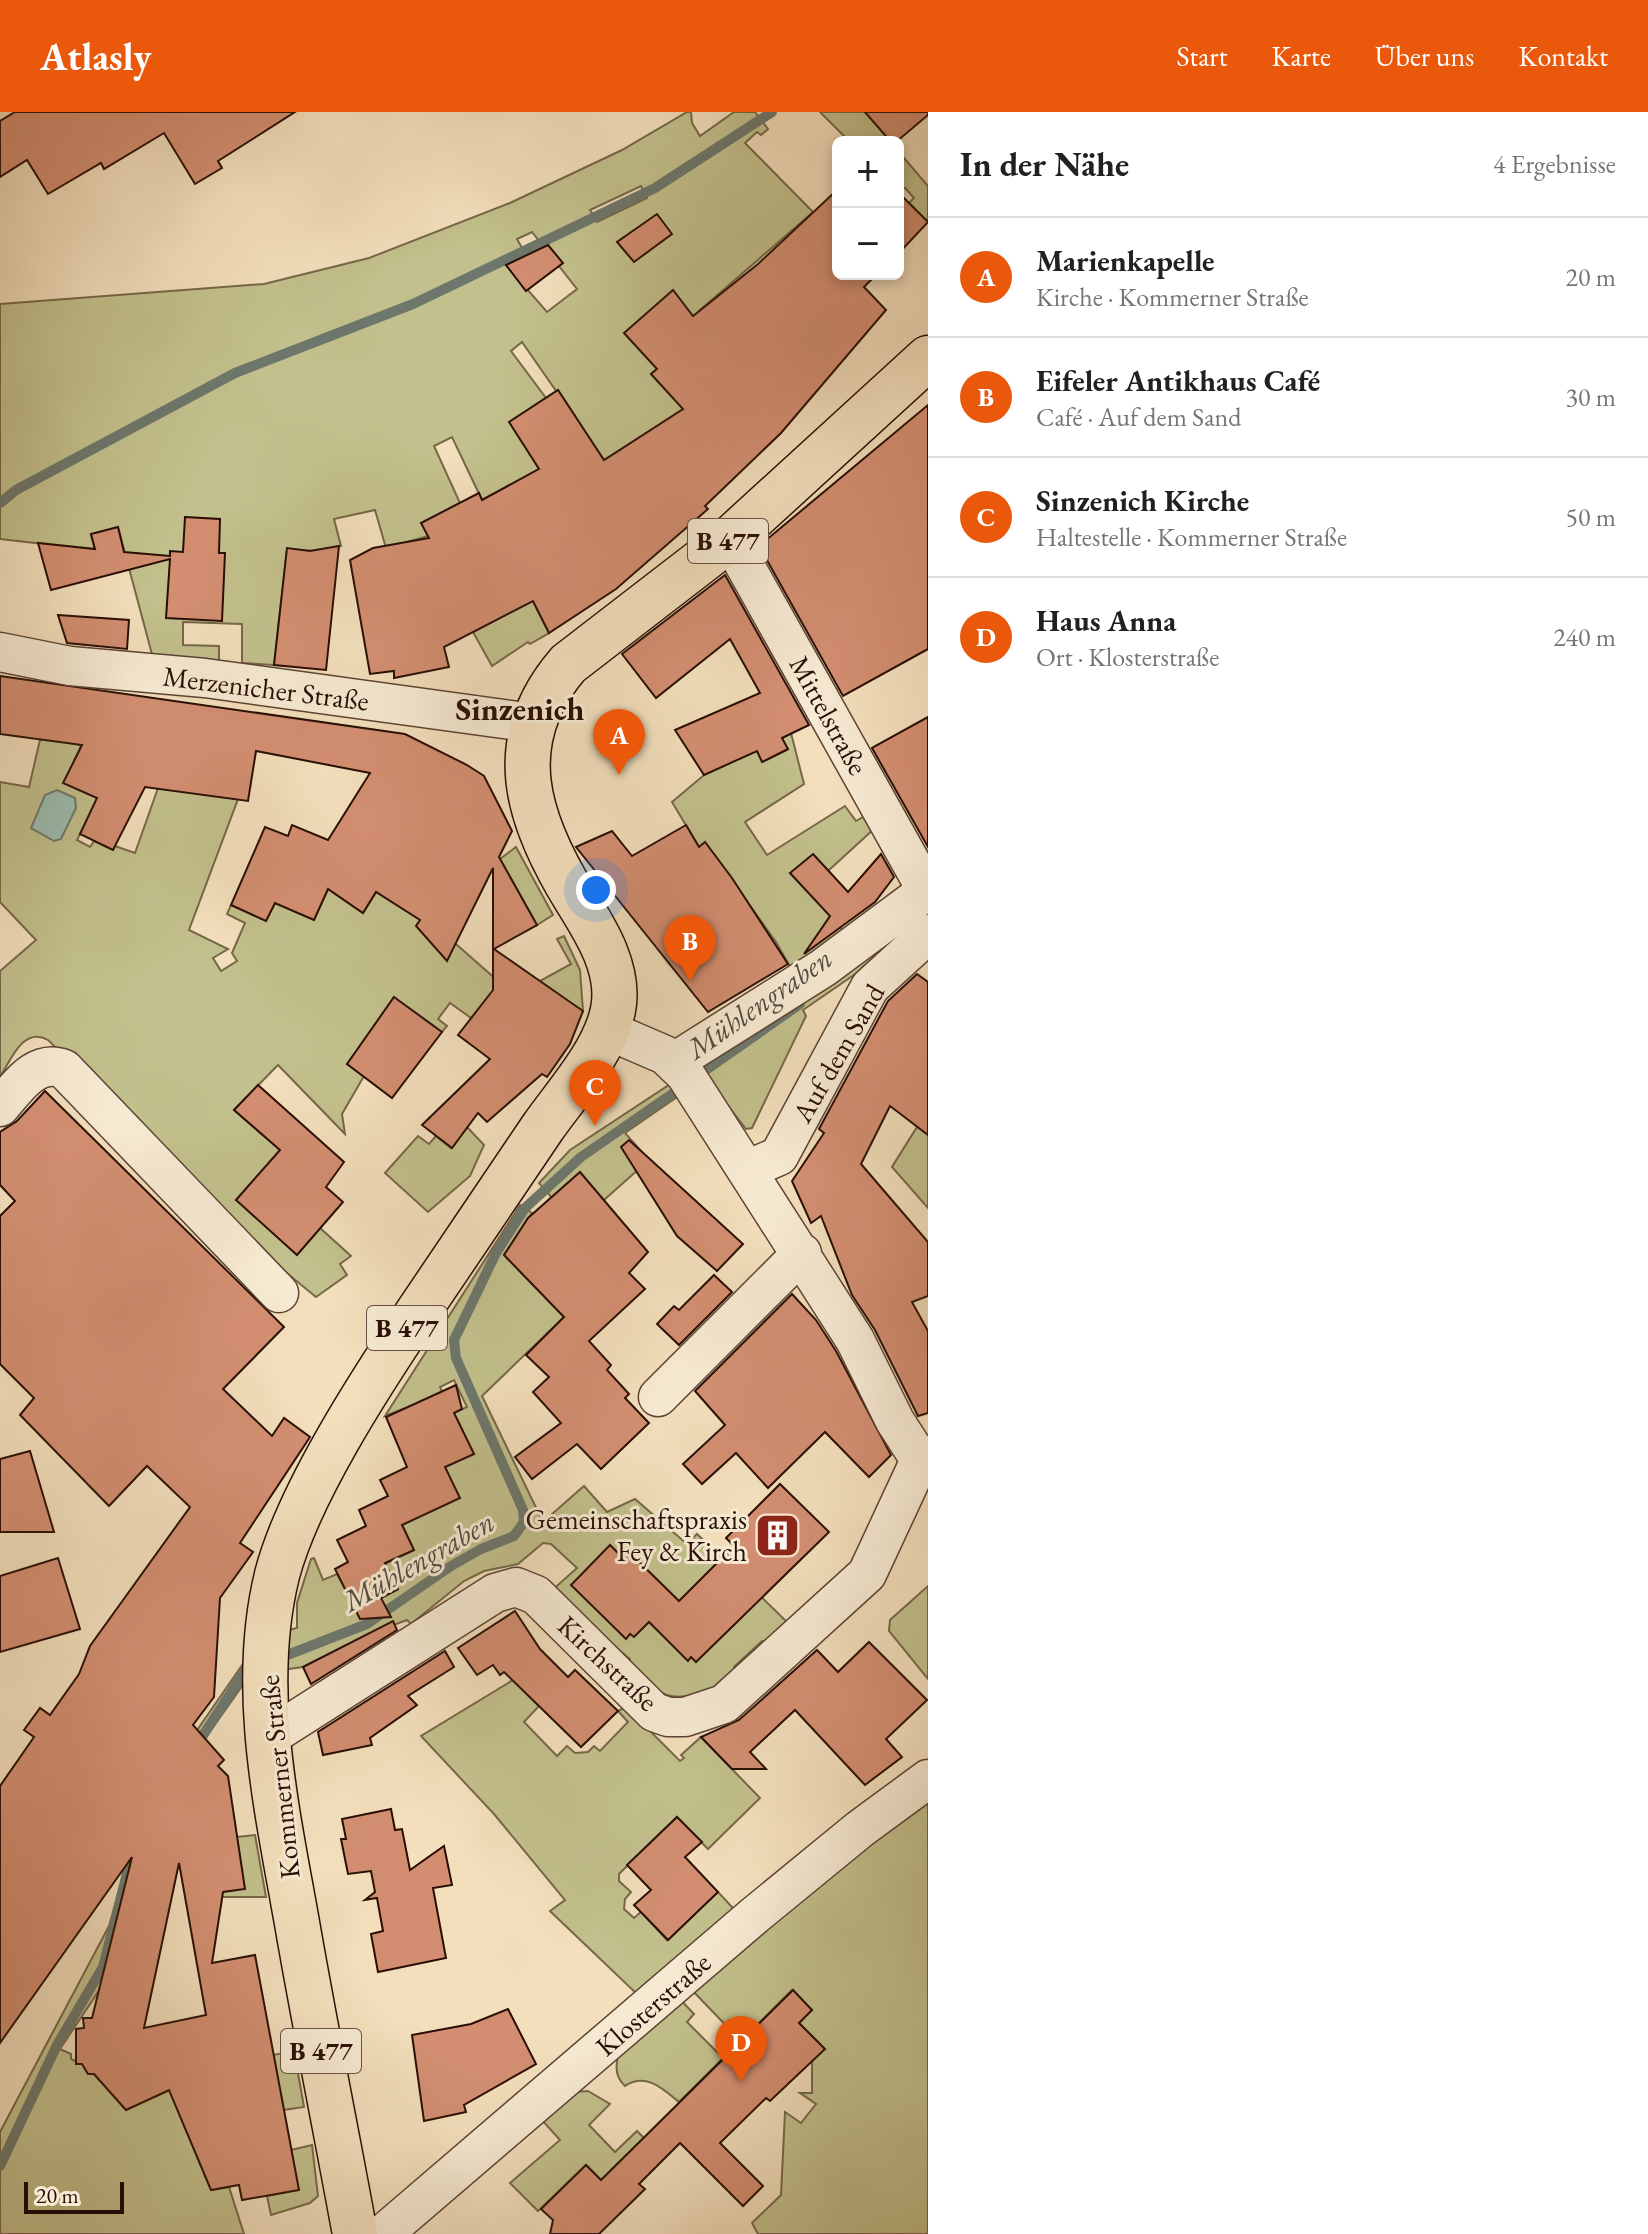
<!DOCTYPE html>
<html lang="de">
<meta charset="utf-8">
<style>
:root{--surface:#fff;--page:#f2f2f2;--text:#202124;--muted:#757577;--line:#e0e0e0;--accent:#ea580c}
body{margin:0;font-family:"EB Garamond",serif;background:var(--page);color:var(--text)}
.controls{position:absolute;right:24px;top:24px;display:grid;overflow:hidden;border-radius:12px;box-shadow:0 4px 12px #0003}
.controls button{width:72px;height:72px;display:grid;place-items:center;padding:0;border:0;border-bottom:2px solid var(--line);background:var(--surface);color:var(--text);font:40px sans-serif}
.scale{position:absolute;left:24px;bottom:20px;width:100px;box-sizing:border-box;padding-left:8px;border:4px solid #290e05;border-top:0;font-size:22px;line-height:28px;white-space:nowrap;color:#290e05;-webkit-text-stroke:6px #f7ead3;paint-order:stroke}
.you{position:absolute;left:596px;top:778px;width:28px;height:28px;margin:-20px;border:6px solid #fff;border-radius:50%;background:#1a73e8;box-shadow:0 0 0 12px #1a73e833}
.badge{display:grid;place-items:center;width:52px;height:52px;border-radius:50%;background:var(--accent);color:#fff;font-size:26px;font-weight:700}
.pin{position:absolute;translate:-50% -66px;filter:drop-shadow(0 2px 4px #0008)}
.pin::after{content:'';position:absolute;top:42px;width:28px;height:24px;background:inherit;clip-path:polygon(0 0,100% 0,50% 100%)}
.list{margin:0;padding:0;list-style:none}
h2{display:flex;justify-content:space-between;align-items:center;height:104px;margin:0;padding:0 32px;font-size:34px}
h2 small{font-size:26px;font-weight:400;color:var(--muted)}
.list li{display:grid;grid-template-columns:52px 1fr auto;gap:24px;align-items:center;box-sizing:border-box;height:120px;padding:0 32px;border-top:2px solid var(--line)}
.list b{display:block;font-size:30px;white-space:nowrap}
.list p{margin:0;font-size:26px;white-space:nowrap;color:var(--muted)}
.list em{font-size:26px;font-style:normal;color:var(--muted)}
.map{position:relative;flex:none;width:928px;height:2122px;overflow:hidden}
header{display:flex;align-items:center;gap:48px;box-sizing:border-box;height:112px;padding:0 40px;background:var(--accent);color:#fff}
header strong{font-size:38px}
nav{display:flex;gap:44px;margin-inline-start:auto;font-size:28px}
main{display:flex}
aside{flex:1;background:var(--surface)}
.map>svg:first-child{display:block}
.green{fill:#c2c08c;stroke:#766748;stroke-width:2;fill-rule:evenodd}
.water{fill:#9bbdb1;stroke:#6d776c;stroke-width:2}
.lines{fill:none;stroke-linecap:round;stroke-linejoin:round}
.stream{stroke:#6d776c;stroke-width:10}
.building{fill:#d38e71;stroke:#290e05;stroke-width:2;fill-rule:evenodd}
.minor-casing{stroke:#5c4233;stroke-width:41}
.major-casing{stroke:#290e05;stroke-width:47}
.minor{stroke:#f7ead3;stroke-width:38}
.major{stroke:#f3dfbc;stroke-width:44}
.labels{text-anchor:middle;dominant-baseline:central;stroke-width:6;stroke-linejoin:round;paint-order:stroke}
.shield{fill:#f7ead3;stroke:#675043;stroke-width:2}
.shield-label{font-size:26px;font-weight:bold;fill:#290e05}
.street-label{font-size:28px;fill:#290e05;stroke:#f7ead3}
.poi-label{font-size:28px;fill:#290e05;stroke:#f7ead3;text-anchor:end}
.water-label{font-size:30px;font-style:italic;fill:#514b41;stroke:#f7ead3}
.quarter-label{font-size:32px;font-weight:bold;fill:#290e05;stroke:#f7ead3}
</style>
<header>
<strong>Atlasly</strong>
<nav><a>Start</a><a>Karte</a><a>Über uns</a><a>Kontakt</a></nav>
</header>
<main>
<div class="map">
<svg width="928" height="2122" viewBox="0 0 928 2122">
<rect width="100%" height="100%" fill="#f3dfbc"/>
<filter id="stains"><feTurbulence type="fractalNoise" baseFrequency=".0025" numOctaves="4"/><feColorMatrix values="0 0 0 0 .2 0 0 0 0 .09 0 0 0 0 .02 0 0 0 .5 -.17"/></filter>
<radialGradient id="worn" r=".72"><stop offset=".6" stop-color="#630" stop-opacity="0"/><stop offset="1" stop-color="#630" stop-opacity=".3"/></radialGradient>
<g class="green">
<path d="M687 0H691L692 11 700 24 734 0H755L768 17 761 23 757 20 745 31 813 100 699 199 711 216 652 261 686 300 604 348 522 230 511 239 546 286 510 310 547 368 509 373 482 388 452 325 434 334 460 391 422 411 428 424 386 436 375 398 334 407 341 434 316 439 287 437 274 553 242 551V512L183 510V533L219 534V550L153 546 118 415 91 423 98 449 52 433 0 427V192L264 172 369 146 510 91 622 38ZM641 74 647 86 597 110 590 98ZM532 120 577 177 547 200 506 153 526 143 517 127Z"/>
<polygon points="820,0 865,0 891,30 850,30"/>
<polygon points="898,39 928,74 928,110 909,91 914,86 905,76 898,78"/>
<polygon points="517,458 549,521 530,532 528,530 492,554 473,520 497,507"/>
<path d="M43 615 81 634 64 671 98 685 77 728 90 735 94 729 113 738 115 734 135 741 158 676 238 687 189 818 228 837 213 846 221 859 237 849 232 841 245 811 227 802 231 793 266 809 275 791 314 808 328 777 363 801 376 780 439 817 515 884 471 906 450 891 438 907 447 914 442 920 364 964 342 1002 345 1022 278 953 234 998 302 1057 282 1080 261 1060 236 1088 320 1116 351 1144 340 1152 347 1163 316 1185 277 1153 48 928C23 914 11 948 0 965V859L36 828 0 790V670L29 675Z"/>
<polygon points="791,621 804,672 745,710 767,743 845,694 856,709 868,702 876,715 828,759 791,761 845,820 796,865 776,830 705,731 699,735 672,690 704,663 757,638 763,650 787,638 782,626"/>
<polygon points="516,735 553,803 537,813 500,747"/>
<polygon points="928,794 928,812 803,898 806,904 752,1016 746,1017 697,954"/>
<polygon points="564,824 580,858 583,899 538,870 571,852 557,827"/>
<polygon points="672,971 680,983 625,1021 649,1048 604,1088 552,1086 539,1071 570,1038"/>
<polygon points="467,1015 484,1033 470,1064 428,1100 385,1061 418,1024 429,1032 436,1024 451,1036"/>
<polygon points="917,1015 928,1022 928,1096 892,1055"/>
<path d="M520 1093 532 1101 504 1143 564 1205 482 1284 543 1410 584 1374 607 1400 635 1387 687 1432 697 1422 791 1514 773 1530 762 1529 734 1555 735 1566C724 1575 714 1578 700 1581 664 1592 656 1577 627 1557L630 1547 549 1481 577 1456 551 1432 543 1431 518 1452 484 1459 464 1469 411 1512 407 1508 369 1522 303 1555 288 1557V1518L297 1516V1491L311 1447 314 1446 323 1468 337 1462 357 1498 397 1478 385 1452 414 1438 394 1395 445 1355 474 1342 454 1301 467 1295 454 1268 440 1275 446 1288 408 1295 385 1304Z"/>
<polygon points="928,1474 928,1567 889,1519 890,1508"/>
<polygon points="245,1549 245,1570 190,1648 102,1874 60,1937 71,1942 71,1947 82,1952 88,1962 94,1962 126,1998 170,1978 211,2078 229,2075 244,2122 0,2122 0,2020 109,1814 121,1775 130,1715"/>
<polygon points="513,1568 539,1594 524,1610 557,1644 567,1634 575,1641 588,1640 594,1634 600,1639 628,1610 618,1599 626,1595 680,1649 684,1646 681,1643 701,1625 760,1686 708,1737 677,1705 619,1762 619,1769 631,1780 625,1787 624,1797 634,1806 641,1800 667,1828 718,1780 732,1795 734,1803 639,1884 550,1799 565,1788 494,1702 421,1624"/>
<polygon points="928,1680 928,2122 758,2122 752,2111 781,2083 785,2000 801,2011 816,1992 800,1981 812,1981 812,1949 820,1932 799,1911 812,1898 792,1878 741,1929 689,1875"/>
<polygon points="255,1723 266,1785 206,1785 237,1725"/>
<path d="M678 1885 694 1902 687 1910 723 1946 679 1990C663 1977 646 1960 625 1974 615 1965 615 1953 619 1941Z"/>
<polygon points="294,1939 304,1995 283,1998 273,1943"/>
<polygon points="588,1979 610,1992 589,2013 615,2040 637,2019 644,2026 601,2068 586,2053 538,2099 510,2071 560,2028 540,2006 575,1980"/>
<polygon points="312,2033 318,2084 310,2091 271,2103 267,2084 298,2078 291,2038"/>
</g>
<polygon class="water" points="57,678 75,686 76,696 61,727 54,729 31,716 45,683"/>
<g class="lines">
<g class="stream">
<polyline points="0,391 16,378 235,261 413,192 655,76 772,0"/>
<polyline points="696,965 800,892"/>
<polyline points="277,1547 367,1512 451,1454 481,1437 514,1424 524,1410 523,1398 456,1246 454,1228 496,1141 525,1096 581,1045 682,975"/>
<polyline points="196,1634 245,1559 255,1556"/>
<polyline points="0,2054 57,1933 103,1855 134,1734"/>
</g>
</g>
<g class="building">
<polygon points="15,0 295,0 218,49 222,56 195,72 164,21 104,57 101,51 48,82 27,48 0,65 0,9"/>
<polygon points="865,0 928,0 928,3 896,30 891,30"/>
<polygon points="838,77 838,162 877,162 864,175 886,198 781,321 705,394 708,397 616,477 549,521 533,489 444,535 449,555 394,566 394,559 370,562 350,448 373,436 429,426 421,411 479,381 482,388 539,357 509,310 558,278 604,348 683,297 651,262 657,257 624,221 673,178 693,204 758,152"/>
<polygon points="898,80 928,110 898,142"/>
<polygon points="657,102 672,122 634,150 617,130"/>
<polygon points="548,133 563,151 526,179 506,153"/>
<polygon points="928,293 928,537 843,584 759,434"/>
<polygon points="185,405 220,407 219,441 225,441 222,509 166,506 170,447 51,478 38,431 95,437 91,422 118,415 124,440 170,444 170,439 183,440"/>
<polygon points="339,434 326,558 274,553 287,436 310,439"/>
<polygon points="725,463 809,613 782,626 788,637 762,650 757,639 704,663 675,618 760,581 730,527 656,586 622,542"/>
<polygon points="58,503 129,508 127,537 67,531"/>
<polygon points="0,564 405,622 467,653 484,664 512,719 499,745 537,813 494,837 583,899 570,932 547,965 542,962 487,1010 478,1001 452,1036 422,1013 490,947 458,923 493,878 493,756 447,849 416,814 420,808 376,780 363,801 328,777 314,808 275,791 266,809 231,793 265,715 288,724 292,713 328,728 370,661 256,639 248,689 145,675 113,738 80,722 97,686 63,671 82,633 0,622"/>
<polygon points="928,605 928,735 872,636"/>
<polygon points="686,713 699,735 705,730 732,766 788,852 708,900 576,735 612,719 632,744"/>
<polygon points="813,742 848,780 881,742 894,765 875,790 804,842 830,804 790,761"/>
<polygon points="917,862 928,870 928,1023 890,994 861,1052 928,1130 928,1184 912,1190 928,1219 928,1301 918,1304 875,1218 852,1183 821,1104 811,1111 792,1069 824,1021 819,1017 888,889"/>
<polygon points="394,885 442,920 392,986 347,952"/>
<polygon points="258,973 344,1050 326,1075 343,1090 297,1143 236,1088 280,1038 234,998"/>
<path d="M45 979 284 1215 223 1277 272 1324 284 1306 310 1325 240 1431 253 1440 220 1486 214 1585 193 1613 224 1648 218 1654 228 1664 245 1777 223 1780 212 1851 255 1843 299 2078 242 2088 239 2073 211 2078 169 1978 126 1998 94 1962H88L82 1952H76V1917L84 1916 83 1906H92L132 1745 0 1931V1674L34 1625 24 1618 40 1596 50 1603 79 1562 90 1534 190 1395 147 1354 109 1394 20 1303 34 1286 0 1252V1104L15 1089 0 1073V1020L17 1009ZM179 1751 206 1903 144 1916Z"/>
<polygon points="629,1028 743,1132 717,1159 677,1124 621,1035"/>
<polygon points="580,1060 648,1140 629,1161 645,1177 589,1229 611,1253 607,1258 629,1282 625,1286 649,1311 601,1357 577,1332 532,1367 515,1345 561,1311 533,1280 549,1265 526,1243 564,1205 504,1143 528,1106"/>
<polygon points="714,1163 732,1180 679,1233 657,1212 674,1194 679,1198"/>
<polygon points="792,1182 816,1208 836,1239 891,1343 869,1365 825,1320 768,1376 736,1341 702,1372 683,1352 725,1313 695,1279"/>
<polygon points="456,1273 462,1297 454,1301 474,1342 445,1355 460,1386 402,1413 414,1438 385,1451 398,1477 381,1486 391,1505 360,1507 335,1457 348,1450 337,1428 366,1414 359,1398 388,1384 380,1368 407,1355 386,1305"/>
<polygon points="30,1339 54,1420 0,1420 0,1347"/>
<polygon points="780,1372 829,1420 696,1550 691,1545 688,1549 649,1510 634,1525 630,1522 626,1527 571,1473 610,1433 620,1443 626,1437 679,1489 734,1434 726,1426"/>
<polygon points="58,1446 80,1517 0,1540 0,1464"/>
<polygon points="515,1499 540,1537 568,1565 575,1558 618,1599 581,1635 504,1560 500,1563 493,1553 477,1563 458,1536"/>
<polygon points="393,1509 397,1518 311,1572 303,1555"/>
<polygon points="869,1530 927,1588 886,1627 902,1645 865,1673 795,1598 750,1640 766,1657 732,1657 701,1625 739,1608 817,1538 838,1560"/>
<polygon points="445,1539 454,1555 408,1584 417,1593 370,1626 372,1633 323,1643 318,1620"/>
<polygon points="391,1697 395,1718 402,1717 410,1758 444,1734 452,1773 433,1776 446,1846 378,1860 371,1822 383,1819 377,1786 365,1788 375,1780 371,1759 348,1762 341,1727 346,1727 342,1707"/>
<polygon points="677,1705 702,1730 685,1745 718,1780 668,1828 634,1793 651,1778 627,1753"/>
<polygon points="793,1878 812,1898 799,1911 825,1937 770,1989 766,1986 720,2031 763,2074 743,2094 680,2031 639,2072 645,2077 599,2122 550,2122 553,2108 541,2097 586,2053 601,2068"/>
<polygon points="508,1897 536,1952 464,1993 466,2000 424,2009 412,1923 471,1912"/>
</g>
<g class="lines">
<defs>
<g id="minor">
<polyline points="730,427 927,779"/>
<polyline points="0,540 70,554 205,566 533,611"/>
<polyline points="607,918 665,943 685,962 855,1228 895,1309 920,1348"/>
<polyline points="674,950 823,856 928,778"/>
<path d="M0 995C17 976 35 946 64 957L279 1181"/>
<polyline points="749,1057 779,1044 870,875 928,822"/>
<polyline points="658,1285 802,1141"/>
<polyline points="269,1625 495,1481 516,1475 536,1483 654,1600 668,1605 685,1605 724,1592 867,1462 920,1348 928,1343"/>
<polyline points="383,2122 755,1803 860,1717 928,1667"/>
</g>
<path id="major" d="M355 2122C336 2018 315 1915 297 1811 277 1698 249 1577 277 1463 298 1382 371 1270 418 1200 460 1138 501 1077 543 1015 567 981 605 940 613 898 621 858 596 819 576 787 527 708 501 630 568 552L730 427 928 246"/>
</defs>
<use href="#minor" class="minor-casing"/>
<use href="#major" class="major-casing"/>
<use href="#minor" class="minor"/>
<use href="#major" class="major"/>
</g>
<defs>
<symbol id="building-square" viewBox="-11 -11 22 22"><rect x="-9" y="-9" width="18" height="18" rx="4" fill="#8f2418" stroke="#f7ead3"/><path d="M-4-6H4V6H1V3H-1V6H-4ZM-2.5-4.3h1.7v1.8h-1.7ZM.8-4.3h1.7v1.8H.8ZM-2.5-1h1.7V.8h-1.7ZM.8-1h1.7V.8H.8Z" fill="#fff"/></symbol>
</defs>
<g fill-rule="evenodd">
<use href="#building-square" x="752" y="1398" width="51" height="51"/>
</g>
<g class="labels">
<g class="shield">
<rect x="688" y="407" width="80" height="44" rx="6"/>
<rect x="367" y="1194" width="80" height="44" rx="6"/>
<rect x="281" y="1917" width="80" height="44" rx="6"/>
</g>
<g class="shield-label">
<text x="728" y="429">B 477</text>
<text x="407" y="1216">B 477</text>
<text x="321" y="1939">B 477</text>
</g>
<g class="street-label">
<text transform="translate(266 576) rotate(7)">Merzenicher Straße</text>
<text transform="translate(829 603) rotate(61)">Mittelstraße</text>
<text transform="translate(838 941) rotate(-60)">Auf dem Sand</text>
<text transform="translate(608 1551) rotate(43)">Kirchstraße</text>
<text transform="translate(279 1665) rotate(-96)">Kommerner Straße</text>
<text transform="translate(653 1892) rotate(-41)">Klosterstraße</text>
</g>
<g class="poi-label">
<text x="747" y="1407">Gemeinschaftspraxis<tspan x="747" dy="32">Fey &amp; Kirch</tspan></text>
</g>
<g class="water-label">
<text transform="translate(759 891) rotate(-35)">Mühlengraben</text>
<text transform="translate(418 1449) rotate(-30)">Mühlengraben</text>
</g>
<g class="quarter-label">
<text x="520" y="597">Sinzenich</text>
</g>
</g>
<rect width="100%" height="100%" filter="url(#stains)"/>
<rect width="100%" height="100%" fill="url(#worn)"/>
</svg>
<div class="controls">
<button>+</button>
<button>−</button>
</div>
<div class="scale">20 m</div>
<div class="you"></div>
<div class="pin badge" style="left:619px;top:663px">A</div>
<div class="pin badge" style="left:690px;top:869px">B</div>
<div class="pin badge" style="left:595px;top:1014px">C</div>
<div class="pin badge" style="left:741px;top:1970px">D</div>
</div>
<aside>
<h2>In der Nähe<small>4 Ergebnisse</small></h2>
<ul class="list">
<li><span class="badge">A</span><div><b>Marienkapelle</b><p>Kirche · Kommerner Straße</p></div><em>20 m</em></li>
<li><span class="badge">B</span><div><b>Eifeler Antikhaus Café</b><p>Café · Auf dem Sand</p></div><em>30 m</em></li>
<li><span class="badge">C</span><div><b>Sinzenich Kirche</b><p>Haltestelle · Kommerner Straße</p></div><em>50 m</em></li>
<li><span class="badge">D</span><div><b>Haus Anna</b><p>Ort · Klosterstraße</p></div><em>240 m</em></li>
</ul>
</aside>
</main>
